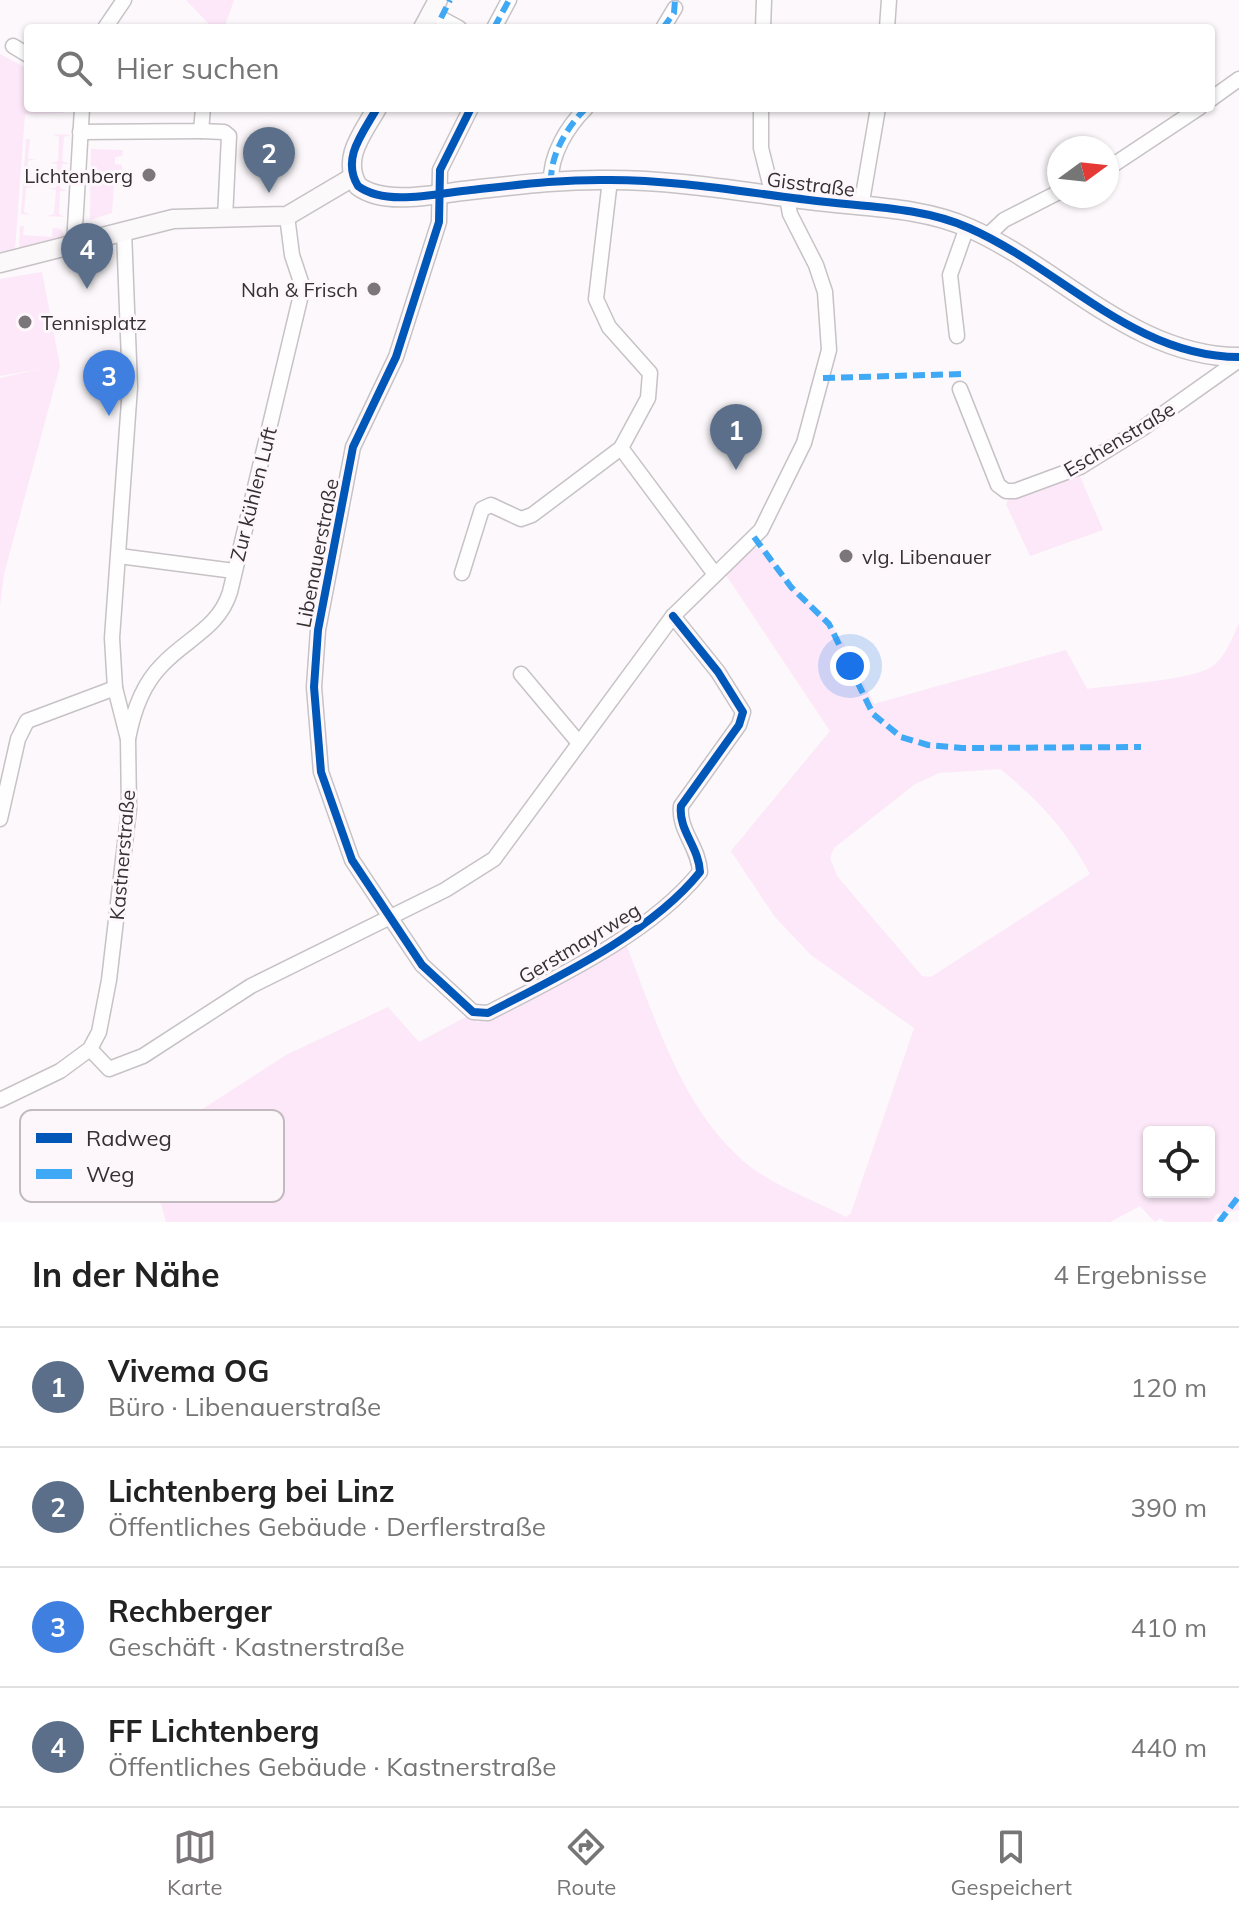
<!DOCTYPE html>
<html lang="de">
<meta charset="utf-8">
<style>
:root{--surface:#fff;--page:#f6f6f6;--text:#222;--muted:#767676;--line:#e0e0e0;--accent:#7b767a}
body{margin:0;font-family:Mulish,sans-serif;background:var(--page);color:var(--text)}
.controls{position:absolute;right:24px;bottom:24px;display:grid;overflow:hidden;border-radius:8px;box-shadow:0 2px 6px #0004}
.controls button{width:72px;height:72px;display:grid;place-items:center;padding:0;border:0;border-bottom:2px solid var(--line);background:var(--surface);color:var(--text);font:40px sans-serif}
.compass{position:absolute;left:1047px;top:136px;width:72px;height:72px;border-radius:50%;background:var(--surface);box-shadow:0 2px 6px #0004;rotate:75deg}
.you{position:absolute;left:850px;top:666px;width:28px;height:28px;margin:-20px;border:6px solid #fff;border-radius:50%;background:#1a73e8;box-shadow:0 0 0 12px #1a73e833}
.badge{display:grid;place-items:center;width:52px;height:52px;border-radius:50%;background:var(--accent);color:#fff;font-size:26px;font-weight:700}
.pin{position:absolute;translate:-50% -66px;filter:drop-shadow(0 2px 4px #0008)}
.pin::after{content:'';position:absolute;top:42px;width:28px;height:24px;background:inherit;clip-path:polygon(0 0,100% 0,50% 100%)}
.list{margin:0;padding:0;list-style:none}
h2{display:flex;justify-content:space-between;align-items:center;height:104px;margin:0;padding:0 32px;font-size:34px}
h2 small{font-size:26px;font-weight:400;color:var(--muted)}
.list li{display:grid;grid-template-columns:52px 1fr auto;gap:24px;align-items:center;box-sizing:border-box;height:120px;padding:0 32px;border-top:2px solid var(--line)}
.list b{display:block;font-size:30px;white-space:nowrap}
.list p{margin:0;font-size:26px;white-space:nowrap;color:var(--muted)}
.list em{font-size:26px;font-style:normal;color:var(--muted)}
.icon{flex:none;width:44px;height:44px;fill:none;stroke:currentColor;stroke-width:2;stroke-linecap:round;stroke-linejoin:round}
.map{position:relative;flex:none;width:1239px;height:1222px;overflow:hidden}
.search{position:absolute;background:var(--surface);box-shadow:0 2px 6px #0004;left:24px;right:24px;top:24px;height:88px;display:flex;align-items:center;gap:20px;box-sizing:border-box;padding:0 28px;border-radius:8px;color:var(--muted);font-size:30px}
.sheet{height:584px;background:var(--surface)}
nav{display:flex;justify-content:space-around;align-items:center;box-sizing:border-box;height:112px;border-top:2px solid var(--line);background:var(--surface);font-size:22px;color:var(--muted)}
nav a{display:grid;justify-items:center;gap:4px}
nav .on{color:var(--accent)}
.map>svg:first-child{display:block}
.green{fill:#fce8f8;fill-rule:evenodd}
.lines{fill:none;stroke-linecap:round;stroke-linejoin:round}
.street-casing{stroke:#c6c2c5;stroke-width:17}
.secondary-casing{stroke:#c6c2c5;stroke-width:21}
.street{stroke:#fffefe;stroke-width:14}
.secondary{stroke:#fcf9fb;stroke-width:18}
.quiet{stroke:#3fa9f5;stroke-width:6;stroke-dasharray:12 6;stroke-linecap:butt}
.cycleway-casing{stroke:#fdf7fc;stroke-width:13}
.cycleway{stroke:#0057b8;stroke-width:8}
.poi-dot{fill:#7b767a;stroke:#fdf7fc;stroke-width:3}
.labels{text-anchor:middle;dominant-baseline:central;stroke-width:6;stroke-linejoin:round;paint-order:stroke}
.poi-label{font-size:20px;fill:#353034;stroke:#fdf7fc;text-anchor:end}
.street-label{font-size:20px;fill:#353034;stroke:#fdf7fc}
.key{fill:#fdf7fc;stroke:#c1bbc0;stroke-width:2}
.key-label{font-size:22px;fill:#353034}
</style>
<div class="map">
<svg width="1239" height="1222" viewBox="0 0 1239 1222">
<rect width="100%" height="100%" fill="#fcf8fb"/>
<g class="green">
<polygon points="186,0 234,0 224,28 213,28"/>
<polygon points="0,54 28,69 28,108 65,108 64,113 25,114 15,249 0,252"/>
<polygon points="52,134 71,135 64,137 62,161 69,164 62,164 60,188 67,191 60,191 59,214 65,217 47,216 54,214 56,190 49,188 56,188 57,164 50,163 58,161 59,137"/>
<polygon points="26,139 30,139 28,159 36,159 28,161 26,186 34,187 26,188 24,212 32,215 21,214"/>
<polygon points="91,149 123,150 122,156 115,157 115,164 122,165 122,178 114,184 112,213 90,220"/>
<polygon points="20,226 24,226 23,235 52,237 53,228 61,229 65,237 19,249"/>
<polygon points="42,272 60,366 4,574 0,605 0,378 40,369 0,376 0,279"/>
<polygon points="1079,474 1103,530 1030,556 1006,504 1009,498"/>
<path d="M755 548 768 551 785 579 824 616 844 643 874 704 1066 650 1087 689C1113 685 1195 680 1213 666 1226 656 1232 638 1239 623V1210L1216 1214 1212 1222H1165L1160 1218 1155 1222 1140 1206 1110 1222H166L159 1196 190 1117 286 1055 388 1007 419 1042 466 1017 478 1022 486 1019 626 944C656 1021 684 1116 752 1168 779 1188 816 1201 846 1217L851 1213 914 1028 811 955 775 917 731 851 830 731 724 572ZM1000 769C1037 798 1068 832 1090 874L931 977 922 976 837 876 830 858 834 848 915 784 939 773ZM1149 1132H1209V1192H1149Z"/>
</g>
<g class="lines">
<defs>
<g id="street">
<polyline points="431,13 459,28"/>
<polyline points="105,28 124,0"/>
<polyline points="494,28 509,0"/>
<polyline points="663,28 675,8"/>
<polyline points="763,28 764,0"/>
<polyline points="887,28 889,0"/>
<polyline points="13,46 28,55"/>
<polyline points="1211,99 1239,79"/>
<path d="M471 108 440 170 439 222 396 357 353 447 318 630 314 687 321 772 352 860 422 965 473 1012 488 1013C558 977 651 933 700 872 699 847 678 830 681 806L739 725 743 712 718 672 673 616"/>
<polyline points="761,108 761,148 773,196"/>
<polyline points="201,131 224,132 229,136 225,218"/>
<polyline points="80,132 201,131 203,108"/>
<polyline points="1107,169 1199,108"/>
<path d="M551 182C550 155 567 127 586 108"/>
<polyline points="861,207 878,108"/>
<polyline points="986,237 1004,220 1059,192"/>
<polyline points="74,245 82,108"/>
<polyline points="957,336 950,275 967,227"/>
<polyline points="960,389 998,485 1006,491 1015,491 1080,467 1143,428 1239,360"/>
<polyline points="621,448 714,573"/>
<polyline points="119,556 234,571"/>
<polyline points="462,573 482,509 491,505 521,519 532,515 621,448 648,398 650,373 609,327 596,299 610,180"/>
<polyline points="521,674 579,743"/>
<path d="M128 739C133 712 142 685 162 665 186 639 219 628 230 592L300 299 301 282 292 255 287 216"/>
<polyline points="0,819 18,739 27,721 115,688"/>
<polyline points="90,1049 109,1069 143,1056 251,986 445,890 494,859 673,616 761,530 804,443 829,350 825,292 816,265 790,214 787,198"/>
<polyline points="0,1100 60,1071 90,1049 99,1032 109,980 129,809 128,739 115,688 112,638 130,387 124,231"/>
</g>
<g id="secondary">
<polyline points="423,28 438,0"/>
<path d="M377 108C363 133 341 158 358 186 386 207 439 193 471 190 517 185 564 179 610 180 676 180 743 192 809 200 861 207 920 206 969 228 1060 268 1134 357 1239 357"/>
<polyline points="0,263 173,219 287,216 353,177"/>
</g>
</defs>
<use href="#street" class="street-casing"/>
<use href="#secondary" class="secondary-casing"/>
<use href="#street" class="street"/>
<use href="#secondary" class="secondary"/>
<g class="quiet">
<polyline points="441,18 450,0"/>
<polyline points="494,28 509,0"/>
<polyline points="663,28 674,13 675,0"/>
<path d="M551 182C550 155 567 127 586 108"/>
<polyline points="823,378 963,374"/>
<polyline points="754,537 791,587 829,624 873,714 901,737 928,745 962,748 1141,747"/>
<polyline points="1219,1222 1239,1196"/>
</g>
<defs>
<g id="cycleway">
<path d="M377 108C363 133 341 158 358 186 386 207 439 193 471 190 517 185 564 179 610 180 676 180 743 192 809 200 861 207 920 206 969 228 1060 268 1134 357 1239 357"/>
<path d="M471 108 440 170 439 222 396 357 353 447 318 630 314 687 321 772 352 860 422 965 473 1012 488 1013C558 977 651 933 700 872 699 847 678 830 681 806L739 725 743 712 718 672 673 616"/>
</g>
</defs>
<use href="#cycleway" class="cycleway-casing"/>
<use href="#cycleway" class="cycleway"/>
</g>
<g class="poi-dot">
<circle cx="149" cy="175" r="8"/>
<circle cx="374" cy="289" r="8"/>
<circle cx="25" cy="322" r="8"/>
<circle cx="846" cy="556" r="8"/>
</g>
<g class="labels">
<g class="poi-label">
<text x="133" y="175">Lichtenberg</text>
<text x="358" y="289">Nah &amp; Frisch</text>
<text x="41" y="322" text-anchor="start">Tennisplatz</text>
<text x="862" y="556" text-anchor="start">vlg. Libenauer</text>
</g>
<g class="street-label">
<text transform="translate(811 184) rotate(7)">Gisstraße</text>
<text transform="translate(1119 439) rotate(-31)">Eschenstraße</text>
<text transform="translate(253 494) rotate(-76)">Zur kühlen Luft</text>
<text transform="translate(317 553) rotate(-79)">Libenauerstraße</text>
<text transform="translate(122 855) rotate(-85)">Kastnerstraße</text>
<text transform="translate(579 943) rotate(-31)">Gerstmayrweg</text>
</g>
</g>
<rect x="20" y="1110" width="264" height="92" rx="12" class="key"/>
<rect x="36" y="1133" width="36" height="10" fill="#0057b8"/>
<rect x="36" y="1169" width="36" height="10" fill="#3fa9f5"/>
<g class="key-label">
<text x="86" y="1146">Radweg</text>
<text x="86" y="1182">Weg</text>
</g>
</svg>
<div class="controls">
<button><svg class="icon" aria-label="locate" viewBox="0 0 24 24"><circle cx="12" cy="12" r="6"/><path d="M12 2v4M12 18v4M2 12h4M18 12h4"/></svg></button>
</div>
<svg class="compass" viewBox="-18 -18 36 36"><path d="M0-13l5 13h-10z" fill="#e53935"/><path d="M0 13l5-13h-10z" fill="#767676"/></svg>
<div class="you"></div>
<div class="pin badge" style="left:736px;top:470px;background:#5c6f8a">1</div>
<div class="pin badge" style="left:269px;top:193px;background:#5c6f8a">2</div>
<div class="pin badge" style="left:109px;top:416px;background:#3f7fe0">3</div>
<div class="pin badge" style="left:87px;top:289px;background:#5c6f8a">4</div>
<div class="search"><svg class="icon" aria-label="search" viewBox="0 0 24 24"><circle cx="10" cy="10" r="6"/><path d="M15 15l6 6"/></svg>Hier suchen</div>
</div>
<section class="sheet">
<h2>In der Nähe<small>4 Ergebnisse</small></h2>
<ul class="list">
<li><span class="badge" style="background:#5c6f8a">1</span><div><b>Vivema OG</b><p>Büro · Libenauerstraße</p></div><em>120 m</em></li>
<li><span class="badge" style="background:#5c6f8a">2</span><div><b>Lichtenberg bei Linz</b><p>Öffentliches Gebäude · Derflerstraße</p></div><em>390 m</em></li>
<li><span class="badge" style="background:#3f7fe0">3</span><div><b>Rechberger</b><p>Geschäft · Kastnerstraße</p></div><em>410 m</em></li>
<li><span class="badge" style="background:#5c6f8a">4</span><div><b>FF Lichtenberg</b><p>Öffentliches Gebäude · Kastnerstraße</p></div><em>440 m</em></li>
</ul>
</section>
<nav>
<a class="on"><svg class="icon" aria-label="map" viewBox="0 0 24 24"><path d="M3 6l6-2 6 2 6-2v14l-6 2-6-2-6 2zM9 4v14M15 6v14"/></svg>Karte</a>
<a><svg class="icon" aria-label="directions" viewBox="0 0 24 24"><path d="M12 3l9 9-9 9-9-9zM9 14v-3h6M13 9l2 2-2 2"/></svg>Route</a>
<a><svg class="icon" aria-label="saved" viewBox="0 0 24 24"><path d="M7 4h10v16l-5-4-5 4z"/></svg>Gespeichert</a>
</nav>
